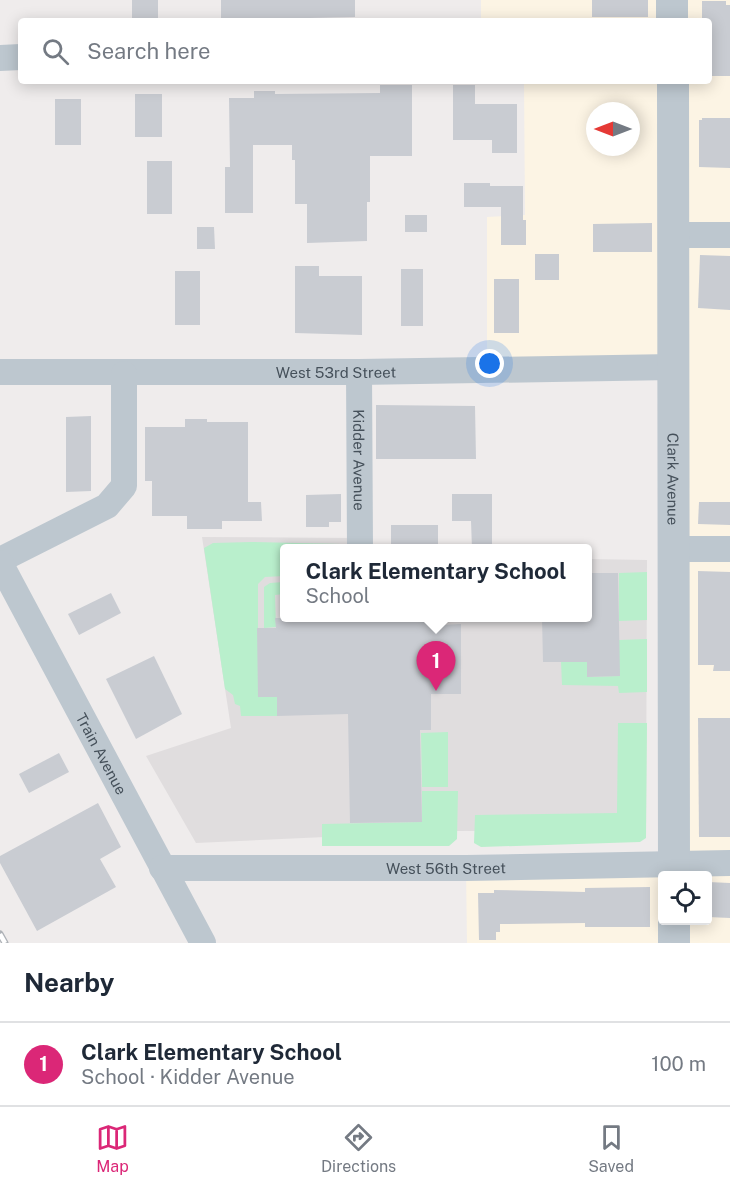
<!DOCTYPE html>
<meta charset="utf-8">
<style>
:root{--surface:#fff;--page:#f6f6f7;--text:#1f2937;--muted:#747a83;--line:#e0e1e3;--accent:#db2777}
body{margin:0;font-family:"Public Sans",sans-serif;background:var(--page);color:var(--text)}
.controls{position:absolute;right:18px;bottom:18px;display:grid;overflow:hidden;border-radius:6px;box-shadow:0 3px 15px #0003}
.controls button{width:54px;height:54px;display:grid;place-items:center;padding:0;border:0;border-bottom:2px solid var(--line);background:var(--surface);color:var(--text);font:30px sans-serif}
.compass{position:absolute;left:586px;top:102px;width:54px;height:54px;border-radius:50%;background:var(--surface);box-shadow:0 3px 15px #0003;rotate:270deg}
.you{position:absolute;left:490px;top:364px;width:21px;height:21px;margin:-15px;border:4px solid #fff;border-radius:50%;background:#1a73e8;box-shadow:0 0 0 9px #1a73e833}
.badge{display:grid;place-items:center;width:39px;height:39px;border-radius:50%;background:var(--accent);color:#fff;font-size:20px;font-weight:700}
.pin{position:absolute;translate:-50% -50px;filter:drop-shadow(0 2px 3px #0008)}
.pin::after{content:'';position:absolute;top:32px;width:21px;height:18px;background:inherit;clip-path:polygon(0 0,100% 0,50% 100%)}
.popup{position:absolute;left:280px;top:544px;width:312px;height:78px;box-sizing:border-box;display:grid;place-content:center;border-radius:6px;background:var(--surface);filter:drop-shadow(0 2px 4px #0005);font-size:20px;white-space:nowrap;color:var(--muted)}
.popup b{font-size:22px;color:var(--text)}
.popup::after{content:'';position:absolute;left:50%;top:100%;margin-left:-12px;border:12px solid transparent;border-top-color:var(--surface)}
.list{margin:0;padding:0;list-style:none}
h2{display:flex;justify-content:space-between;align-items:center;height:78px;margin:0;padding:0 24px;font-size:26px}
h2 small{font-size:20px;font-weight:400;color:var(--muted)}
.list li{display:grid;grid-template-columns:39px 1fr auto;gap:18px;align-items:center;box-sizing:border-box;height:84px;padding:0 24px;border-top:2px solid var(--line)}
.list b{display:block;font-size:22px;white-space:nowrap}
.list p{margin:0;font-size:20px;white-space:nowrap;color:var(--muted)}
.list em{font-size:20px;font-style:normal;color:var(--muted)}
.icon{flex:none;width:33px;height:33px;fill:none;stroke:currentColor;stroke-width:2;stroke-linecap:round;stroke-linejoin:round}
.map{position:relative;flex:none;width:730px;height:943px;overflow:hidden}
.search{position:absolute;background:var(--surface);box-shadow:0 3px 15px #0003;left:18px;right:18px;top:18px;height:66px;display:flex;align-items:center;gap:15px;box-sizing:border-box;padding:0 21px;border-radius:6px;color:var(--muted);font-size:22px}
.sheet{height:162px;background:var(--surface)}
nav{display:flex;justify-content:space-around;align-items:center;box-sizing:border-box;height:84px;border-top:2px solid var(--line);background:var(--surface);font-size:16px;color:var(--muted)}
nav a{display:grid;justify-items:center;gap:3px}
nav .on{color:var(--accent)}
.map>svg:first-child{display:block}
.commercial{fill:#fcf4e4;fill-rule:evenodd}
.education{fill:#e0ddde}
.green{fill:#b9efcc}
.building{fill:#c9ccd2}
.lines{fill:none;stroke-linecap:round;stroke-linejoin:round}
.minor{stroke:#bdc7cf;stroke-width:26}
.tertiary{stroke:#bdc7cf;stroke-width:32}
.rail-casing{stroke:#aeb2b7;stroke-width:7}
.rail{stroke:#fff;stroke-width:4.5;stroke-dasharray:14;stroke-linecap:butt}
.labels{text-anchor:middle;dominant-baseline:central;stroke-width:4.5;stroke-linejoin:round;paint-order:stroke}
.street-label{font-size:15px;fill:#45505a;stroke:#fff}
</style>
<div class="map">
<svg width="730" height="943" viewBox="0 0 730 943">
<rect width="100%" height="100%" fill="#efecec"/>
<path class="commercial" d="M481 0H730V943H467L466 868 673 863V367L487 370V217L525 215 524 81H709V21H481ZM595 111H631V147H595ZM662 876H708V920H662Z"/>
<polygon class="education" points="202,537 360,538 360,548 284,548 284,618 588,618 588,559 647,560 646,830 457,831 196,843 146,756 231,728"/>
<g class="green">
<polygon points="251,542 341,544 341,548 284,548 284,576 265,577 258,584 258,697 277,697 277,716 241,716 240,706 235,704 233,695 225,689 204,548 213,543"/>
<polygon points="647,572 647,620 619,621 619,573"/>
<polygon points="284,582 284,594 275,595 276,627 264,628 264,587 270,583"/>
<polygon points="647,639 647,692 619,693 618,686 562,685 561,662 587,662 587,677 619,676 619,640"/>
<polygon points="618,723 647,723 646,838 640,842 481,847 474,843 475,815 617,813"/>
<polygon points="448,732 448,787 422,787 421,733"/>
<polygon points="422,791 458,791 457,839 449,846 322,846 322,824 422,822"/>
</g>
<g class="building">
<rect x="132" y="0" width="26" height="19"/>
<polygon points="221,0 355,0 355,17 221,20"/>
<rect x="592" y="0" width="56" height="17"/>
<polygon points="702,1 726,1 726,5 730,5 730,76 709,76 709,21 702,21"/>
<polygon points="380,85 412,85 412,156 370,156 370,202 367,202 367,241 307,243 307,204 295,204 295,160 292,160 292,145 253,145 253,213 225,213 225,167 230,167 229,98 254,98 254,91 275,91 275,94 380,93"/>
<polygon points="453,85 475,85 475,104 517,104 517,153 492,153 492,140 453,140"/>
<rect x="135" y="94" width="27" height="43"/>
<rect x="55" y="99" width="26" height="46"/>
<polygon points="702,118 730,118 730,168 699,167 699,120 702,120"/>
<rect x="147" y="161" width="25" height="53"/>
<polygon points="464,183 490,183 490,186 523,186 523,220 526,220 526,245 501,245 501,207 464,207"/>
<rect x="405" y="215" width="22" height="17"/>
<polygon points="652,223 652,252 593,252 593,224"/>
<polygon points="197,227 214,227 215,249 197,249"/>
<rect x="535" y="254" width="24" height="26"/>
<polygon points="700,255 730,256 730,310 698,308"/>
<polygon points="295,266 319,266 319,276 362,276 362,335 295,333"/>
<rect x="401" y="269" width="22" height="57"/>
<rect x="175" y="271" width="25" height="54"/>
<rect x="494" y="279" width="25" height="54"/>
<polygon points="376,405 475,406 476,459 376,459"/>
<polygon points="91,416 91,491 66,492 66,417"/>
<polygon points="185,419 207,419 207,422 248,422 248,502 261,502 262,521 222,521 222,529 187,529 187,516 152,516 152,481 145,481 145,427 185,427"/>
<polygon points="341,494 341,522 329,522 329,527 306,527 306,495"/>
<polygon points="452,494 492,494 492,549 472,549 471,521 452,521"/>
<polygon points="699,502 730,502 730,525 698,524"/>
<rect x="391" y="525" width="47" height="21"/>
<polygon points="698,571 730,572 730,671 713,671 714,665 698,665"/>
<polygon points="588,573 618,573 620,676 587,677 587,662 543,662 542,618 588,618"/>
<polygon points="111,593 121,613 79,635 68,614"/>
<polygon points="275,618 441,618 441,625 461,624 461,694 431,694 431,730 420,730 422,822 350,823 348,714 277,716 277,697 258,697 257,628 276,628"/>
<polygon points="154,656 182,714 136,739 106,679"/>
<polygon points="698,718 730,718 730,837 699,837"/>
<polygon points="59,753 69,772 29,793 19,774"/>
<polygon points="98,803 121,847 100,859 116,887 37,931 0,863 0,856"/>
<polygon points="708,882 730,883 730,918 708,917"/>
<polygon points="650,887 650,927 585,927 585,923 500,924 500,932 496,932 496,940 479,940 478,893 494,893 494,890 585,892 585,888"/>
</g>
<g class="lines">
<g class="minor">
<polyline points="0,58 21,57"/>
<polyline points="673,235 730,235"/>
<path id="s1" d="M0 372H359L673 367"/>
<path id="s2" d="M359 372 360 548"/>
<polyline points="673,549 730,549"/>
<polyline points="0,560 107,506 124,486 124,374"/>
<path id="s3" d="M0 563 203 943"/>
<path id="s4" d="M162 868H466L730 863"/>
</g>
<g class="tertiary">
<polyline points="672,0 672,21"/>
<path id="s5" d="M673 81 674 876"/>
<polyline points="674,920 674,943"/>
</g>
<defs>
<polyline id="rail" points="0,934 5,943"/>
</defs>
<use href="#rail" class="rail-casing"/>
<use href="#rail" class="rail"/>
</g>
<g class="labels">
<g class="street-label">
<text stroke="none"><textPath href="#s1" startOffset="336">West 53rd Street</textPath></text>
<text stroke="none"><textPath href="#s2" startOffset="88">Kidder Avenue</textPath></text>
<text stroke="none"><textPath href="#s5" startOffset="398">Clark Avenue</textPath></text>
<text stroke="none"><textPath href="#s3" startOffset="216">Train Avenue</textPath></text>
<text stroke="none"><textPath href="#s4" startOffset="284">West 56th Street</textPath></text>
</g>
</g>
</svg>
<div class="controls">
<button><svg class="icon" aria-label="locate" viewBox="0 0 24 24"><circle cx="12" cy="12" r="6"/><path d="M12 2v4M12 18v4M2 12h4M18 12h4"/></svg></button>
</div>
<svg class="compass" viewBox="-18 -18 36 36"><path d="M0-13l5 13h-10z" fill="#e53935"/><path d="M0 13l5-13h-10z" fill="#747a83"/></svg>
<div class="you"></div>
<div class="pin badge" style="left:436px;top:691px">1</div>
<div class="popup"><b>Clark Elementary School</b>School</div>
<div class="search"><svg class="icon" aria-label="search" viewBox="0 0 24 24"><circle cx="10" cy="10" r="6"/><path d="M15 15l6 6"/></svg>Search here</div>
</div>
<section class="sheet">
<h2>Nearby<small></small></h2>
<ul class="list">
<li><span class="badge">1</span><div><b>Clark Elementary School</b><p>School · Kidder Avenue</p></div><em>100 m</em></li>
</ul>
</section>
<nav>
<a class="on"><svg class="icon" aria-label="map" viewBox="0 0 24 24"><path d="M3 6l6-2 6 2 6-2v14l-6 2-6-2-6 2zM9 4v14M15 6v14"/></svg>Map</a>
<a><svg class="icon" aria-label="directions" viewBox="0 0 24 24"><path d="M12 3l9 9-9 9-9-9zM9 14v-3h6M13 9l2 2-2 2"/></svg>Directions</a>
<a><svg class="icon" aria-label="saved" viewBox="0 0 24 24"><path d="M7 4h10v16l-5-4-5 4z"/></svg>Saved</a>
</nav>
